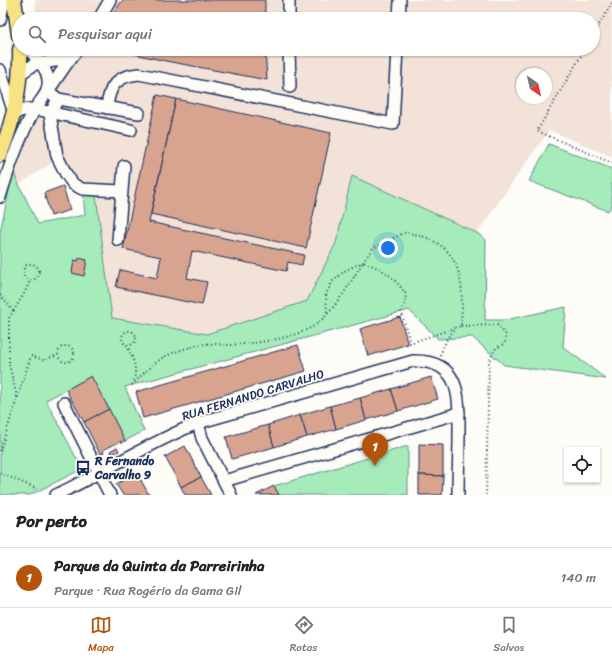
<!DOCTYPE html>
<html lang="pt">
<meta charset="utf-8">
<style>
:root{--surface:#fff;--page:#f2f2f2;--text:#222;--muted:#767676;--line:#e0e0e0;--accent:#b45309}
body{margin:0;font-family:Sriracha,sans-serif;background:var(--page);color:var(--text)}
.controls{position:absolute;right:12px;bottom:12px;display:grid;overflow:hidden;border-radius:0px;box-shadow:0 1px 3px #0004}
.controls button{width:36px;height:36px;display:grid;place-items:center;padding:0;border:0;border-bottom:1px solid var(--line);background:var(--surface);color:var(--text);font:20px sans-serif}
.compass{position:absolute;left:516px;top:68px;width:36px;height:36px;border-radius:50%;background:var(--surface);box-shadow:0 1px 3px #0004;rotate:146deg}
.you{position:absolute;left:388px;top:248px;width:14px;height:14px;margin:-10px;border:3px solid #fff;border-radius:50%;background:#1a73e8;box-shadow:0 0 0 6px #1a73e833}
.badge{display:grid;place-items:center;width:26px;height:26px;border-radius:50%;background:var(--accent);color:#fff;font-size:13px;font-weight:700}
.pin{position:absolute;translate:-50% -33px;filter:drop-shadow(0 1px 2px #0008)}
.pin::after{content:'';position:absolute;top:21px;width:14px;height:12px;background:inherit;clip-path:polygon(0 0,100% 0,50% 100%)}
.list{margin:0;padding:0;list-style:none}
h2{display:flex;justify-content:space-between;align-items:center;height:52px;margin:0;padding:0 16px;font-size:17px}
h2 small{font-size:13px;font-weight:400;color:var(--muted)}
.list li{display:grid;grid-template-columns:26px 1fr auto;gap:12px;align-items:center;box-sizing:border-box;height:60px;padding:0 16px;border-top:1px solid var(--line)}
.list b{display:block;font-size:15px;white-space:nowrap}
.list p{margin:0;font-size:13px;white-space:nowrap;color:var(--muted)}
.list em{font-size:13px;font-style:normal;color:var(--muted)}
.icon{flex:none;width:22px;height:22px;fill:none;stroke:currentColor;stroke-width:2;stroke-linecap:round;stroke-linejoin:round}
.map{position:relative;flex:none;width:612px;height:495px;overflow:hidden}
.search{position:absolute;background:var(--surface);box-shadow:0 1px 3px #0004;left:12px;right:12px;top:12px;height:44px;display:flex;align-items:center;gap:10px;box-sizing:border-box;padding:0 14px;border-radius:22px;color:var(--muted);font-size:15px}
.sheet{height:112px;background:var(--surface)}
nav{display:flex;justify-content:space-around;align-items:center;box-sizing:border-box;height:56px;border-top:1px solid var(--line);background:var(--surface);font-size:11px;color:var(--muted)}
nav a{display:grid;justify-items:center;gap:2px}
nav .on{color:var(--accent)}
.map>svg:first-child{display:block}
.built{fill:#f2e2d8;fill-rule:evenodd}
.green{fill:#a5ecba;stroke:#608e8c}
.building{fill:#d9a48f;stroke:#1b2f5e}
.lines{fill:none;stroke-linecap:round;stroke-linejoin:round}
.minor-casing{stroke:#1b2f5e;stroke-width:14}
.major-casing{stroke:#1b2f5e;stroke-width:17}
.path{stroke:#1b2f5e;stroke-width:2;stroke-dasharray:1 3;stroke-linecap:butt}
.minor{stroke:#fdfcf7;stroke-width:11}
.major{stroke:#f8e281;stroke-width:14}
.labels{text-anchor:middle;dominant-baseline:central;stroke-width:3.5;stroke-linejoin:round;paint-order:stroke}
.street-label{font-size:12px;fill:#1b2f5e;stroke:#fdfcf7}
.poi-label{font-size:12px;font-weight:bold;fill:#1b2f5e;stroke:#fdfcf7;text-anchor:start}
</style>
<div class="map">
<svg width="612" height="495" viewBox="0 0 612 495">
<rect width="100%" height="100%" fill="#fdfcf7"/>
<filter id="ink" filterUnits="userSpaceOnUse"><feTurbulence type="fractalNoise" baseFrequency=".025" numOctaves="2"/><feDisplacementMap in="SourceGraphic" scale="8" xChannelSelector="R" yChannelSelector="G"/><feConvolveMatrix kernelMatrix="1 2 1 2 8 2 1 2 1" color-interpolation-filters="sRGB"/></filter>
<g filter="url(#ink)">
<path class="built" d="M35 0H612V157L549 130 477 233 352 176 336 243 307 301 207 334 112 318 96 195 83 194 73 190 65 183 53 162 18 185 13 172 37 118 67 74 40 49H593V19H37ZM522 74H546V98H522Z"/>
<g class="green">
<polygon points="549,144 612,169 612,205 608,211 529,181"/>
<polygon points="13,172 38,224 85,215 83,194 96,195 112,318 207,334 307,301 336,243 352,176 477,233 486,240 485,320 505,320 566,307 563,347 606,379 504,365 472,337 438,339 409,310 125,387 144,431 125,441 91,377 46,400 82,469 30,495 0,495 0,232"/>
<polygon points="408,446 408,495 279,495 274,486"/>
</g>
<g class="building">
<polygon points="123,0 265,0 265,19 109,19"/>
<polygon points="112,49 265,49 267,80 166,61"/>
<polygon points="157,95 176,99 149,222 304,255 302,265 288,262 286,271 192,251 187,278 207,282 202,305 116,287 120,270 157,278 161,257 123,249"/>
<polygon points="176,99 331,133 306,248 151,214"/>
<polygon points="63,186 70,210 51,216 44,193"/>
<polygon points="79,258 87,260 84,276 72,273 74,260 78,261"/>
<polygon points="400,317 408,344 368,356 360,329"/>
<polygon points="298,345 306,371 143,418 136,392"/>
<polygon points="91,376 109,409 84,422 66,390"/>
<polygon points="431,377 438,399 398,411 391,389"/>
<polygon points="391,389 398,411 366,420 360,398"/>
<polygon points="360,398 366,420 336,429 330,406"/>
<polygon points="330,406 336,429 307,437 300,415"/>
<polygon points="109,409 125,441 122,443 121,441 103,450 104,453 100,454 84,422"/>
<polygon points="300,415 307,437 274,447 268,425"/>
<polygon points="268,425 274,447 232,459 226,437"/>
<polygon points="419,444 443,445 443,476 419,475"/>
<polygon points="185,446 201,477 181,487 165,457"/>
<polygon points="117,447 119,451 112,454 110,451"/>
<polygon points="137,473 149,495 123,495 116,484"/>
<polygon points="419,475 443,476 442,495 419,495"/>
<polygon points="201,477 211,495 185,495 181,487"/>
<polygon points="274,486 279,495 256,495"/>
</g>
<g class="lines">
<defs>
<g id="minor">
<polyline points="289,0 289,19"/>
<polyline points="99,19 110,0"/>
<polyline points="399,19 400,0"/>
<polyline points="0,20 4,0"/>
<path d="M78 49C67 62 58 77 48 91L58 99 139 113"/>
<polyline points="289,49 290,87"/>
<polyline points="0,70 14,113 28,109 35,109 131,130"/>
<polyline points="21,73 35,64 69,59"/>
<polyline points="58,99 50,114 57,156 66,174 73,184 82,189 121,191"/>
<path d="M107 108C109 85 117 76 139 74L393 124 397 49"/>
<path d="M0 197C9 167 19 137 35 109 41 99 50 92 48 80 47 66 35 60 30 49"/>
<polyline points="118,240 124,166"/>
<polyline points="64,403 110,495"/>
<polyline points="198,423 202,438 231,495"/>
<polyline points="224,481 459,413"/>
<path d="M56 495C104 472 149 443 198 423L413 361C461 360 459 396 459 433 459 454 458 474 458 495"/>
</g>
<g id="major">
<polyline points="14,0 19,35"/>
<path d="M0 155C14 119 21 88 20 49"/>
</g>
</defs>
<use href="#minor" class="minor-casing"/>
<use href="#major" class="major-casing"/>
<g class="path">
<polyline points="593,35 612,3"/>
<polyline points="585,49 537,131 612,163"/>
<circle cx="31" cy="272" r="8"/>
<polyline points="0,295 8,304 13,311"/>
<polyline points="461,326 497,325 506,335 505,343 495,349 489,361 486,495"/>
<circle cx="129" cy="338" r="7"/>
<path d="M127 345C133 359 138 368 133 382"/>
<circle cx="66" cy="354" r="8"/>
<polyline points="440,355 447,339 454,330"/>
<path d="M132 385C142 375 152 364 164 357 176 351 192 346 205 344 213 343 222 345 230 345 256 343 287 340 310 328 330 319 352 280 363 262 385 270 392 275 406 294L405 304 401 311 410 343 461 326C463 290 465 253 427 238 420 235 412 234 406 232L373 248 363 262 346 270 333 281 326 294 327 314"/>
<polyline points="17,397 9,364 9,318 24,294 30,281"/>
<polyline points="0,451 31,356 44,360 58,355"/>
<polyline points="0,473 40,490"/>
</g>
<use href="#minor" class="minor"/>
<use href="#major" class="major"/>
</g>
</g>
<defs>
<symbol id="bus-bare" viewBox="-9 -9 18 18"><path d="M-5-6H5V4H4V6H2V4H-2V6H-4V4H-5ZM-3.5-4V0h7V-4ZM-3.5 1.2v1.5H-2V1.2ZM2 1.2v1.5H3.5V1.2Z" fill="#1b2f5e" stroke="#fdfcf7" stroke-width="2.5" paint-order="stroke"/></symbol>
</defs>
<g fill-rule="evenodd">
<use href="#bus-bare" x="72" y="457" width="22" height="22"/>
</g>
<g class="labels">
<g class="street-label">
<text transform="translate(253 395) rotate(-17)">RUA FERNANDO CARVALHO</text>
</g>
<g class="poi-label">
<text x="95" y="461">R Fernando<tspan x="95" dy="14">Carvalho 9</tspan></text>
</g>
</g>
</svg>
<div class="controls">
<button><svg class="icon" aria-label="locate" viewBox="0 0 24 24"><circle cx="12" cy="12" r="6"/><path d="M12 2v4M12 18v4M2 12h4M18 12h4"/></svg></button>
</div>
<svg class="compass" viewBox="-18 -18 36 36"><path d="M0-13l5 13h-10z" fill="#e53935"/><path d="M0 13l5-13h-10z" fill="#767676"/></svg>
<div class="you"></div>
<div class="pin badge" style="left:375px;top:466px">1</div>
<div class="search"><svg class="icon" aria-label="search" viewBox="0 0 24 24"><circle cx="10" cy="10" r="6"/><path d="M15 15l6 6"/></svg>Pesquisar aqui</div>
</div>
<section class="sheet">
<h2>Por perto<small></small></h2>
<ul class="list">
<li><span class="badge">1</span><div><b>Parque da Quinta da Parreirinha</b><p>Parque · Rua Rogério da Gama Gil</p></div><em>140 m</em></li>
</ul>
</section>
<nav>
<a class="on"><svg class="icon" aria-label="map" viewBox="0 0 24 24"><path d="M3 6l6-2 6 2 6-2v14l-6 2-6-2-6 2zM9 4v14M15 6v14"/></svg>Mapa</a>
<a><svg class="icon" aria-label="directions" viewBox="0 0 24 24"><path d="M12 3l9 9-9 9-9-9zM9 14v-3h6M13 9l2 2-2 2"/></svg>Rotas</a>
<a><svg class="icon" aria-label="saved" viewBox="0 0 24 24"><path d="M7 4h10v16l-5-4-5 4z"/></svg>Salvos</a>
</nav>
